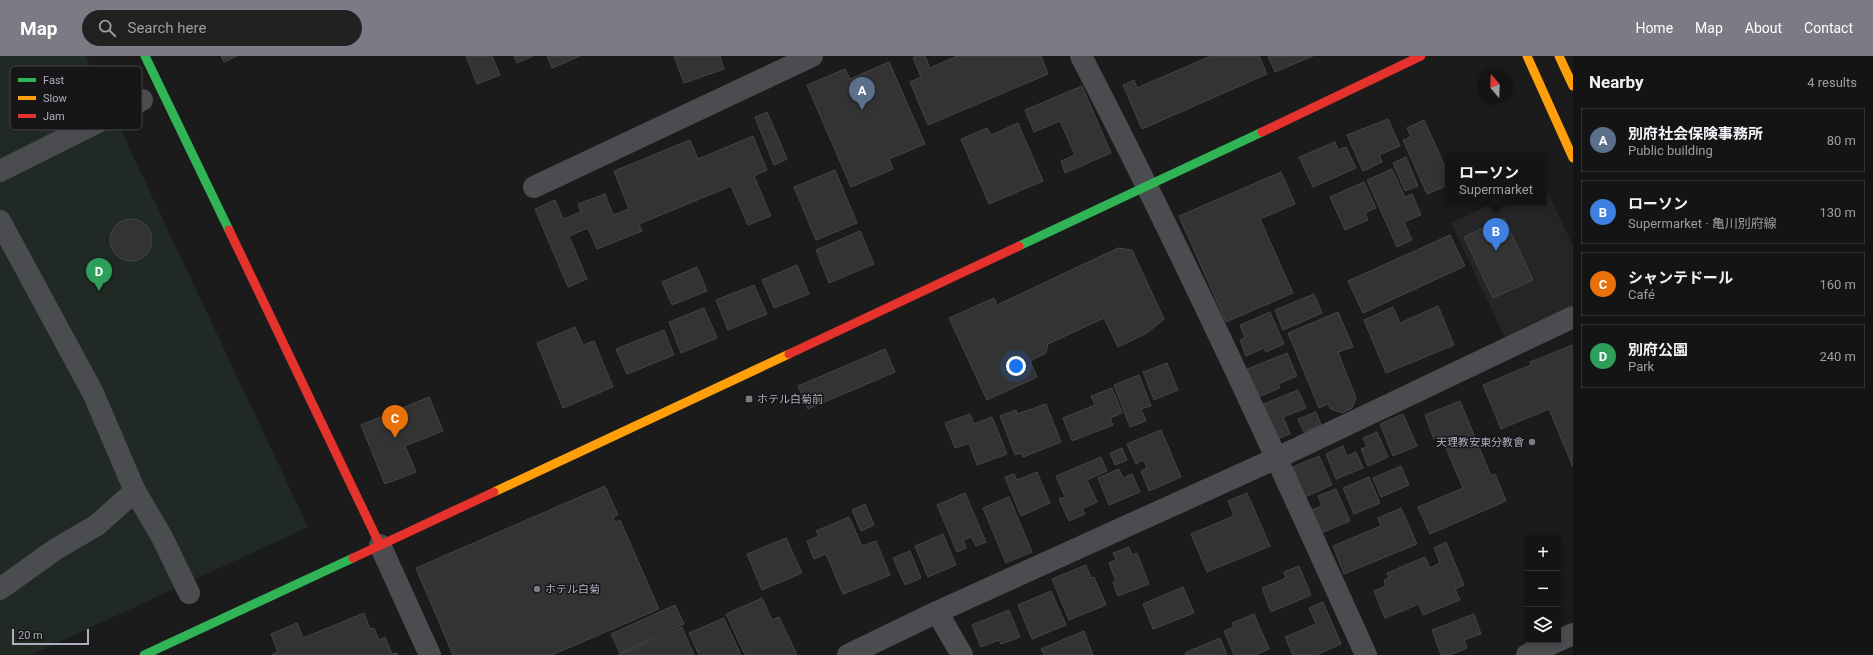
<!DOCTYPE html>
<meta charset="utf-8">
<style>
:root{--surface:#141415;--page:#212122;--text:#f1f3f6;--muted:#9d9ea0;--line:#333334;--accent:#7a7b84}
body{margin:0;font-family:Roboto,"Noto Sans JP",sans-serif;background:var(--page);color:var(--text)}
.controls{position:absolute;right:12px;bottom:12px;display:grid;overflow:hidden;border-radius:0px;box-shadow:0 2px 6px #0003}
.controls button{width:36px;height:36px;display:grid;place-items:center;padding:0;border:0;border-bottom:1px solid var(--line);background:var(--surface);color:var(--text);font:20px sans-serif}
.compass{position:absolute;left:1477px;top:12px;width:36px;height:36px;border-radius:50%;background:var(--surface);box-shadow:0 2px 6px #0003;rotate:341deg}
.scale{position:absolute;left:12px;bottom:10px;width:77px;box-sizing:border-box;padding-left:4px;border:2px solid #adafbc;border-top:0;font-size:11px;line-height:14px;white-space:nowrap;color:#adafbc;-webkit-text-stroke:3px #161518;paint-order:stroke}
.you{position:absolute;left:1016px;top:310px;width:14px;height:14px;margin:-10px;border:3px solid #fff;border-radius:50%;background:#1a73e8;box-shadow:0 0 0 6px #1a73e833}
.badge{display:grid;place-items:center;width:26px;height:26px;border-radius:50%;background:var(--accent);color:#fff;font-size:13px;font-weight:700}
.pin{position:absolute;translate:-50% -33px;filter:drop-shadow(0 1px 2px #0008)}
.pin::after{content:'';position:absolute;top:21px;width:14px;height:12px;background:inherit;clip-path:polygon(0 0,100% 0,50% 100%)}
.popup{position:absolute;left:1445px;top:97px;width:102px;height:52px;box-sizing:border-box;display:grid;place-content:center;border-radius:0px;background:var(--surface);filter:drop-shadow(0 1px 3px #0005);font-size:13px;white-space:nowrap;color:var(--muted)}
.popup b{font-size:15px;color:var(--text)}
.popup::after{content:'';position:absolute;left:50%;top:100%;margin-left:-8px;border:8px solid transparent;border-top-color:var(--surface)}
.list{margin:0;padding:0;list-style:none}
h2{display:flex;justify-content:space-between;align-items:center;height:52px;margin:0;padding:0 16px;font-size:17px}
h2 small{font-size:13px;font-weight:400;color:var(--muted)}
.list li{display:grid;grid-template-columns:26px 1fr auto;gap:12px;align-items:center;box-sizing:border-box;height:64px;margin:0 8px 8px;padding:0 8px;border:1px solid var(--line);border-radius:0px}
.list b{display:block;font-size:15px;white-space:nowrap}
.list p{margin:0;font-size:13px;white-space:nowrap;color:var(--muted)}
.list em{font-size:13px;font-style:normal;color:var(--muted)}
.icon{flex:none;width:22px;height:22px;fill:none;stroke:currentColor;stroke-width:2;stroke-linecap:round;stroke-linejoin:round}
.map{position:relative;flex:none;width:1573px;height:599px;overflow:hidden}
header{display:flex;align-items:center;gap:24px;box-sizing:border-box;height:56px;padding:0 20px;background:var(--accent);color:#fff}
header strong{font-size:19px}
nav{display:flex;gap:22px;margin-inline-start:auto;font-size:14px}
.search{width:280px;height:36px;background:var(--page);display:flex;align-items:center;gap:10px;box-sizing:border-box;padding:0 14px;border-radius:22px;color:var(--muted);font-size:15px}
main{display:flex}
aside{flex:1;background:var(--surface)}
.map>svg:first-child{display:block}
.built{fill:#252528}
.green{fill:#212924}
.building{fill:#333334;stroke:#444548}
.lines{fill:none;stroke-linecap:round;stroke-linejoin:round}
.street{stroke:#4b4c4f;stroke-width:22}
.fast{stroke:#30b455;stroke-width:9}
.slow{stroke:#ff9f0a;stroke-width:9}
.jam{stroke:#e5322d;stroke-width:9}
.poi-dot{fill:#7a7b84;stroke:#161518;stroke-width:1.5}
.labels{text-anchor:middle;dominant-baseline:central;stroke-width:3;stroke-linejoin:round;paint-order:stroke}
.poi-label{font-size:11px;fill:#adafbc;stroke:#161518;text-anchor:start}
.key{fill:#161518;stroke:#434349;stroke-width:1}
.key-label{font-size:11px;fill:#adafbc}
</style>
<header>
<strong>Map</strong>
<div class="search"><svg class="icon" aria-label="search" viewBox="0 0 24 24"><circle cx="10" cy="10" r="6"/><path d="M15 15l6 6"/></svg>Search here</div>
<nav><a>Home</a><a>Map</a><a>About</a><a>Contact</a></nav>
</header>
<main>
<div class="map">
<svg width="1573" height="599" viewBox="0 0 1573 599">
<rect width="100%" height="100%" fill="#1b1b1c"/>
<polygon class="built" points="1544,129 1573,190 1573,251 1505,282 1451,167 1495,146 1544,146"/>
<polygon class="green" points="0,0 86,0 308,471 31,599 0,599"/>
<g class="building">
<polygon points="221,0 237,0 224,6"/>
<polygon points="466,0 492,0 500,19 477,28"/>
<polygon points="514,0 533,0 517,7"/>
<polygon points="547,0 580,0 552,12"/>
<polygon points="674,0 720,0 724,13 684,27"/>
<polygon points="916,0 925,0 930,12 957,0 1041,0 1048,18 928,69 910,26 921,21 913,2"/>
<polygon points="1211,0 1259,0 1267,18 1142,73 1123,29 1134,24 1137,32"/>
<polygon points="1268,0 1313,0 1275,16"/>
<polygon points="889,6 925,88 889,103 893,113 851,131 807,29 845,13 850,23"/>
<polygon points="1082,30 1111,97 1065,117 1061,105 1075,99 1060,65 1034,76 1025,54"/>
<polygon points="767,56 787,103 774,109 755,61"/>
<polygon points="1388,63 1400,90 1379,99 1382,106 1363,115 1347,79"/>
<polygon points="1424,64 1448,117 1448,129 1427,138 1403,84 1411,81 1407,72"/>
<polygon points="1018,67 1043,125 989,148 961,83 987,72 991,79"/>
<polygon points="753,80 767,114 754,120 771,160 748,169 731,130 639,168 642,175 597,193 588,172 569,180 587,223 568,231 535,153 555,144 563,163 581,156 578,148 605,138 613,159 629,153 614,115 690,84 698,103"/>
<polygon points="1335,86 1338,94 1346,91 1356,112 1313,131 1299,101"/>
<polygon points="1406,101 1418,130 1405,135 1393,107"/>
<polygon points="1392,113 1405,141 1412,138 1421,159 1404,166 1412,184 1397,191 1367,124"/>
<polygon points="835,114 857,167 816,184 794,131"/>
<polygon points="1281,116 1295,148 1260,163 1293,237 1226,266 1179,160"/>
<polygon points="1364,126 1376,152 1365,157 1368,164 1345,174 1330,141"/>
<polygon points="1504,162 1533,224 1493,242 1464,181"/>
<circle cx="131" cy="184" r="21"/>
<polygon points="860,175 874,208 829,227 816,194"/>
<polygon points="1450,179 1465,210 1363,257 1348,225"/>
<polygon points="1118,192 1132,194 1164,263 1147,277 1118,291 1104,262 1048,288 1046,297 1030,305 1037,321 987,344 949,262 994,242 997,249"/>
<polygon points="797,209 809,238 774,252 762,224"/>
<polygon points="697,211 707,235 672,249 662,226"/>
<polygon points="754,229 767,258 728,274 716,244"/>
<polygon points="1314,238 1322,257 1283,274 1275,254"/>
<polygon points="1438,250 1454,289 1386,317 1364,264 1393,251 1400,267"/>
<polygon points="704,252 717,282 681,297 669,266"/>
<polygon points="1270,256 1284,288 1266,296 1264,292 1246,300 1240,284 1245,282 1240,269"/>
<polygon points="1338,256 1353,291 1338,296 1356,342 1352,352 1342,357 1331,353 1328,348 1319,352 1288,277"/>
<polygon points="575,271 583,289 594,285 613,331 563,352 537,287"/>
<polygon points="664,274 674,299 627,318 616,293"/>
<polygon points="1573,289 1573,411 1549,353 1501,373 1483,329 1531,309 1530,306"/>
<polygon points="885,293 895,316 808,353 798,330"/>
<polygon points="1287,297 1297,320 1278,328 1280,332 1256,342 1245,314"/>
<polygon points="1167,307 1178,334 1154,344 1143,316"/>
<polygon points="1139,319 1151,350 1141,353 1146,365 1130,371 1114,329"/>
<polygon points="1112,332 1122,357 1110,362 1113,369 1072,385 1063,362 1095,349 1091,340"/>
<polygon points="1298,334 1306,352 1283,361 1290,378 1270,386 1256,351"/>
<polygon points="429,341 443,375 405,390 416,416 385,428 361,369"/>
<polygon points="1460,345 1491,420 1495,418 1506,445 1430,478 1418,451 1463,432 1441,380 1434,383 1425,359"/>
<polygon points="1046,348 1061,386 1023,401 1021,397 1015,399 1000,360 1016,354 1017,358"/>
<polygon points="1316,356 1321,369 1304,376 1298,363"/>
<polygon points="970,358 974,368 992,361 1007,398 977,409 969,387 955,392 945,367"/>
<polygon points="1403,358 1417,390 1393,400 1380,368"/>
<polygon points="1161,374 1181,421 1149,435 1141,415 1147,412 1143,404 1136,408 1127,388"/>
<polygon points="1377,376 1388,401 1368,410 1361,393 1367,391 1363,382"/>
<polygon points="1343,390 1347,400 1356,396 1363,412 1336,423 1326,398"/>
<polygon points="1122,392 1127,404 1115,409 1110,397"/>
<polygon points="1319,400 1332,429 1305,441 1293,411"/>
<polygon points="1101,401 1107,415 1087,424 1097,446 1082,453 1085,458 1069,465 1059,443 1065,441 1056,420"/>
<polygon points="1401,410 1409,429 1381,441 1373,422"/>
<polygon points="1119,413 1123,422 1132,418 1140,436 1109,449 1098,422"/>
<polygon points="1037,416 1050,447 1021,460 1005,421 1014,418 1017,424"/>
<polygon points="1369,421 1380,447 1354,458 1343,432"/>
<polygon points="605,430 618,459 613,461 615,467 620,464 659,553 552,599 453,599 416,512"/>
<polygon points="1336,433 1350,465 1321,477 1312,454 1322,450 1318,440"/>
<polygon points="965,437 986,486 976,490 971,481 963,484 966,492 957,496 937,449"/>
<polygon points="1247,437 1270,490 1207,516 1191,478 1234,460 1228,445"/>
<polygon points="1009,441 1032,496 1006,507 983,452"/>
<polygon points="865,448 874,469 861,475 852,454"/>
<polygon points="1401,452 1417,488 1344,518 1333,490 1381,470 1378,462"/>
<polygon points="849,461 862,490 876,485 890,519 843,538 826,498 814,503 807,485 819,480 816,475"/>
<polygon points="943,478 956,509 928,521 915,490"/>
<polygon points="786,482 802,517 762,534 747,498"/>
<polygon points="1446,486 1464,529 1455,533 1460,544 1423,559 1419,548 1385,562 1374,535 1386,530 1384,524 1389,522 1387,517 1425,501 1430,512 1440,507 1434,492"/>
<polygon points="1129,491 1132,499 1137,497 1149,528 1118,540 1113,526 1116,525 1109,507 1116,504 1113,497"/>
<polygon points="910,495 921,522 905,529 893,502"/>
<polygon points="1086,509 1091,522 1094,521 1106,549 1069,564 1052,523"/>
<polygon points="1299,510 1311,539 1271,556 1262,532 1286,522 1284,516"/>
<polygon points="1183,531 1194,557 1153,573 1143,548"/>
<polygon points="1051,535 1066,569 1032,583 1018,549"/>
<polygon points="762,542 772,564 779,561 797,599 745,599 726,558"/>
<polygon points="1323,546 1341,588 1316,599 1293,599 1285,581 1316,568 1309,552"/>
<polygon points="675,549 684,568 620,597 611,578"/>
<polygon points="1009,554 1020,581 1001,588 999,584 981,591 972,569"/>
<polygon points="364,557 370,573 374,572 379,584 385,581 392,598 397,597 398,599 271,599 278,596 271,578 297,567 303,582"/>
<polygon points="1254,558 1269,593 1255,599 1234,599 1224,575 1234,571 1232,567"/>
<polygon points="1474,558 1481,578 1464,584 1467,592 1450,599 1441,599 1432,574"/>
<polygon points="724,562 741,599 699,599 689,577"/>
<polygon points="682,571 694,599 618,599"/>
<polygon points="1084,575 1093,599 1044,599 1041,593"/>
<polygon points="1220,582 1227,599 1186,599 1185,597"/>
</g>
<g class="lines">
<g class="street">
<path d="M1081 0C1183 197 1275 397 1366 599"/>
<polyline points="0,115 142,44"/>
<polyline points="534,131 812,0"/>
<polyline points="0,165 93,337 135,435 162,481 189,537"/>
<polyline points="380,489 430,599"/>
<polyline points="0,533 56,493 97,469 135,435"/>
<polyline points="937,556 962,599"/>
<polyline points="848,599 937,556 1277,402 1573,261"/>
<polyline points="1527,599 1573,578"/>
</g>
<g class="fast">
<polyline points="145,0 229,174"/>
<polyline points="1019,190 1262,76"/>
<polyline points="144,599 353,502"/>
</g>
<g class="slow">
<polyline points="1527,0 1573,102"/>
<polyline points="1559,0 1573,30"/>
<polyline points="494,436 789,298"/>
</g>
<g class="jam">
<polyline points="1262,76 1421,0"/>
<polyline points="229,174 380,489"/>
<polyline points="789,298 1019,190"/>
<polyline points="353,502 494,436"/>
</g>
</g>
<g class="poi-dot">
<rect x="745" y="339" width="8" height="8" rx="2"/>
<circle cx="1532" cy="386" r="4"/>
<circle cx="537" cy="533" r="4"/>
</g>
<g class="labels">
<g class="poi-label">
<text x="757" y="343">ホテル白菊前</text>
<text x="1524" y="386" text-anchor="end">天理教安東分教會</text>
<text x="545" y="533">ホテル白菊</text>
</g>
</g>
<rect x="10" y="10" width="132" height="64" rx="6" class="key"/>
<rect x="18" y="22" width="18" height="4" fill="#30b455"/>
<rect x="18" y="40" width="18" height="4" fill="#ff9f0a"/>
<rect x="18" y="58" width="18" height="4" fill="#e5322d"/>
<g class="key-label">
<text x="43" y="28">Fast</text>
<text x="43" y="46">Slow</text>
<text x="43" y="64">Jam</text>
</g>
</svg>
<div class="controls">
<button>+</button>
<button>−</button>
<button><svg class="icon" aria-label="layers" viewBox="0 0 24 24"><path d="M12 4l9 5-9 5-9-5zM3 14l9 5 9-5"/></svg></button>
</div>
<svg class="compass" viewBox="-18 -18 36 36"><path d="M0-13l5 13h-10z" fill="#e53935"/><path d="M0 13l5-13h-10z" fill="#9d9ea0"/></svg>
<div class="scale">20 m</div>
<div class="you"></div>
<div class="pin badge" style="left:862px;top:54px;background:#5c6f8a">A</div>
<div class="pin badge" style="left:1496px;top:195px;background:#3f7fe0">B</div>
<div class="popup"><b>ローソン</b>Supermarket</div>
<div class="pin badge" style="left:395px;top:382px;background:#e8710a">C</div>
<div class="pin badge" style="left:99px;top:235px;background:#2e9e5b">D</div>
</div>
<aside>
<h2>Nearby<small>4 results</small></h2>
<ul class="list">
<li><span class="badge" style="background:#5c6f8a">A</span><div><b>別府社会保険事務所</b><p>Public building</p></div><em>80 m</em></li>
<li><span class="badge" style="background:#3f7fe0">B</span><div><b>ローソン</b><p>Supermarket · 亀川別府線</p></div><em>130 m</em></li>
<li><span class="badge" style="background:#e8710a">C</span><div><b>シャンテドール</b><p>Café</p></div><em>160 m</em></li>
<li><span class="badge" style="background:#2e9e5b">D</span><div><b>別府公園</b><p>Park</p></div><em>240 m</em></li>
</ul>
</aside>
</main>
